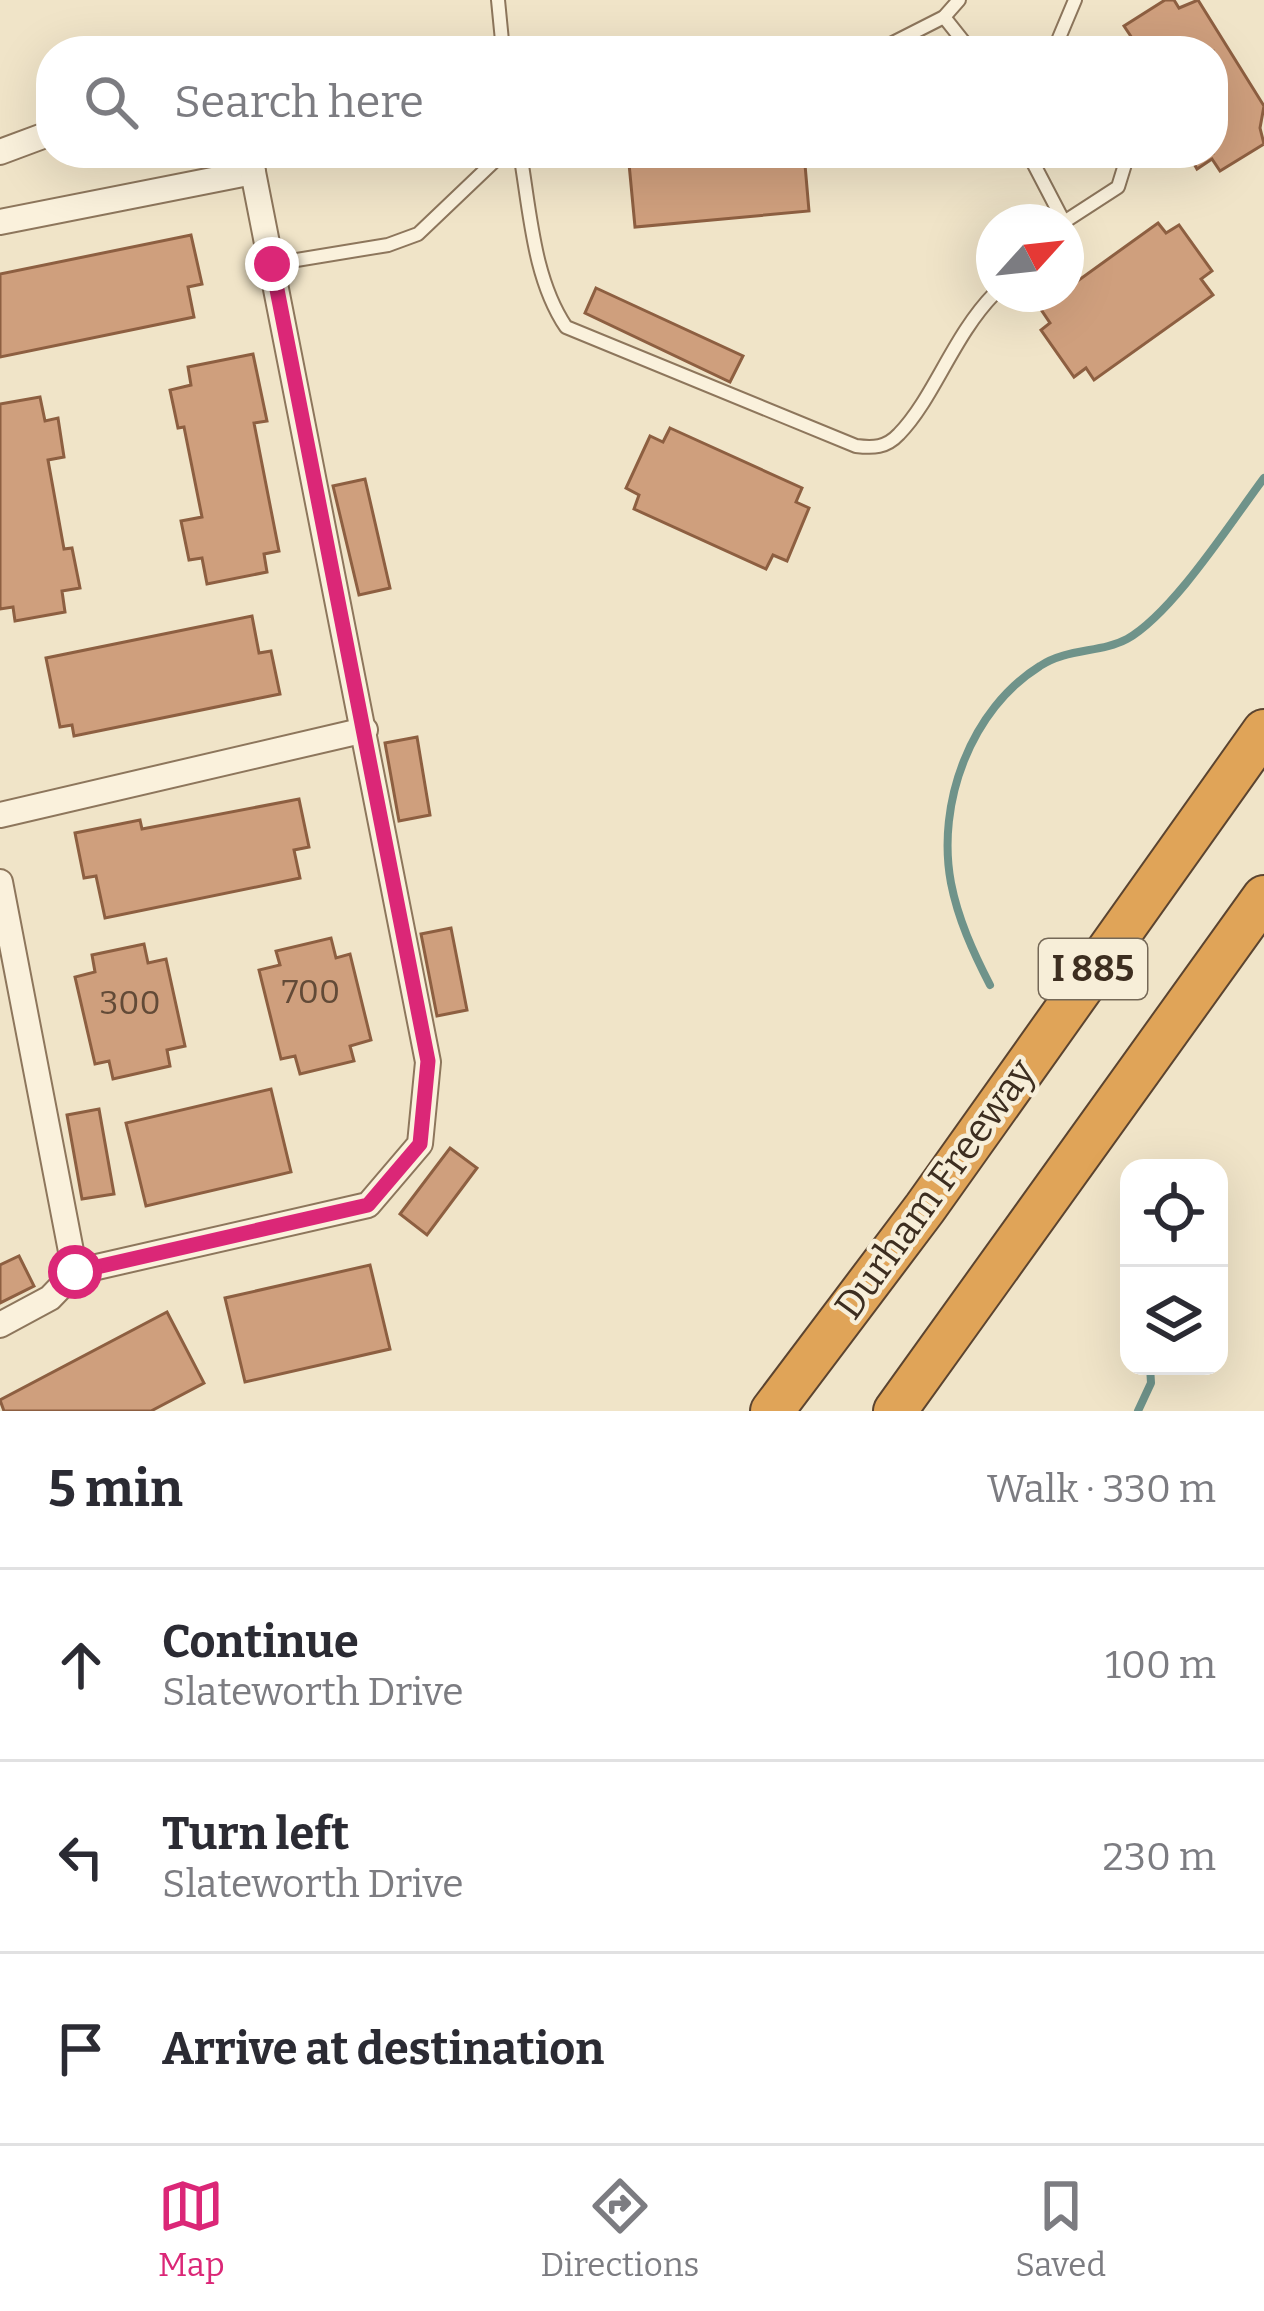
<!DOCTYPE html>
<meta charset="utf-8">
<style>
:root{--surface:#fff;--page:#f2f2f3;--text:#2b2b33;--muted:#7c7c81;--line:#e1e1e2;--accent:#db2777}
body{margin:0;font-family:Bitter,serif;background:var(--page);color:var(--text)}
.controls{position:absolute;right:36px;bottom:36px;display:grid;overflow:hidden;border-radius:24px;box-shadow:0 12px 48px #0002}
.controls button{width:108px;height:108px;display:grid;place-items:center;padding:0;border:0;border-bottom:3px solid var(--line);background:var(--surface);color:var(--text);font:60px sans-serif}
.compass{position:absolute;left:976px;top:204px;width:108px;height:108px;border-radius:50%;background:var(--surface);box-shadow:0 12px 48px #0002;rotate:63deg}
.stop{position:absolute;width:36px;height:36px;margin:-27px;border:9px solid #db2777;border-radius:50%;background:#fff}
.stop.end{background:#db2777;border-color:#fff;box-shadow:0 3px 12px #0008}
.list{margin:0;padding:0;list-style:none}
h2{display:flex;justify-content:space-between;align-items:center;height:156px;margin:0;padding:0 48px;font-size:51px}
h2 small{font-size:39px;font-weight:400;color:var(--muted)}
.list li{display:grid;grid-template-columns:78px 1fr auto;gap:36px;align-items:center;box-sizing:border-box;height:192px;padding:0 48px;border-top:3px solid var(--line)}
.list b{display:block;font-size:45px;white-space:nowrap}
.list p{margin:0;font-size:39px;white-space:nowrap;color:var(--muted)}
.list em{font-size:39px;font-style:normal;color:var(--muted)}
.icon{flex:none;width:66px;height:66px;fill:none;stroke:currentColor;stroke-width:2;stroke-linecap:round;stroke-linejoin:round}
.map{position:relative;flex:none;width:1264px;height:1411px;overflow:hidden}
.search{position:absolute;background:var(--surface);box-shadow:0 12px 48px #0002;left:36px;right:36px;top:36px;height:132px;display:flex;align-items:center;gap:30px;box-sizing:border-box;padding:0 42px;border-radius:48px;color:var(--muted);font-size:45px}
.sheet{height:732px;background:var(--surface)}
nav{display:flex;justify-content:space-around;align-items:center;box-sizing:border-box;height:168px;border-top:3px solid var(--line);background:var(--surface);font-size:33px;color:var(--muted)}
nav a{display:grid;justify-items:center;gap:6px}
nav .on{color:var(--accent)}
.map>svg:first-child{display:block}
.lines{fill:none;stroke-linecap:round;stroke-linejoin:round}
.stream{stroke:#6f938a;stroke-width:8}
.building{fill:#cf9f7d;stroke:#8d5f41;stroke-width:3}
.lane-casing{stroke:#8d765c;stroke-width:16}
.street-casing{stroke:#8d765c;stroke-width:28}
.highway-casing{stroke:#5b4430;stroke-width:46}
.lane{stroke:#faf1dc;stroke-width:12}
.street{stroke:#faf1dc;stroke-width:24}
.highway{stroke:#e0a458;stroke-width:42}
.route{stroke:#db2777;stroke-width:15}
.labels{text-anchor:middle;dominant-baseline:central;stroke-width:9;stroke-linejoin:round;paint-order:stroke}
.number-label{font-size:33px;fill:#624a37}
.shield{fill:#f7eed8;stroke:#756857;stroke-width:3}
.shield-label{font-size:36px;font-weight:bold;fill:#3d2e20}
.street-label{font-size:39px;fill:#3d2e20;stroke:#f7eed8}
</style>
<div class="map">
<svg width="1264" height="1411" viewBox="0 0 1264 1411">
<rect width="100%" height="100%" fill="#f0e4c8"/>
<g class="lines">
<g class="stream">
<path d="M990 985C973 952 958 919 951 883 936 803 971 709 1040 666 1067 648 1101 653 1127 639 1173 613 1231 522 1264 478"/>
<polyline points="1138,1411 1151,1383 1150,1366"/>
</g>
</g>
<g class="building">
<polygon points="1165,0 1174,0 1179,8 1198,0 1264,106 1260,128 1264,144 1220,171 1212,159 1197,169 1188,153 1213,153 1213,51 1124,51 1121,45 1132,38 1124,26"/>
<polygon points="628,153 804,153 809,211 635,227"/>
<polygon points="1158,223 1166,233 1179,225 1212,271 1201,279 1213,295 1094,380 1086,368 1074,377 1041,330 1050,323 1040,308"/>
<polygon points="191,235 202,284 188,287 194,317 0,357 0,274"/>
<polygon points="596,288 743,356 730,382 585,313"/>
<polygon points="253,354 267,421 254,423 279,551 264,554 267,572 207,584 202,558 189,560 181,521 202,517 184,427 178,428 170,390 191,385 188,367"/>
<polygon points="40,397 45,421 58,418 64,457 48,460 64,549 72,548 80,588 62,591 65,612 15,621 13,607 0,609 0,404"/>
<polygon points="670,428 802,488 796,502 809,508 787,561 773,555 766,569 634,509 639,495 626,488 650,436 663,442"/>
<polygon points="365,479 390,588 359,595 333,486"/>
<polygon points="252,616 259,653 271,651 280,694 74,736 72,725 60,727 46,658"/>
<polygon points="417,737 430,815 399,821 385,743"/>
<polygon points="299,799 309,847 294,850 300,878 105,918 96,876 84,878 75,833 140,820 142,829"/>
<polygon points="451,928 467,1010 437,1016 421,934"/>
<polygon points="331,938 336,958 350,954 371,1040 350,1046 354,1061 300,1074 295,1056 281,1059 259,970 280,965 276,951"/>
<polygon points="144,944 148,963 166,959 185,1046 167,1050 170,1066 113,1079 109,1061 95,1064 75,977 95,972 92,955"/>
<polygon points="271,1089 291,1172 146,1206 126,1123"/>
<polygon points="99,1109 114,1194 82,1199 67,1115"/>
<polygon points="450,1148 477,1168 427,1235 400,1214"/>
<polygon points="19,1256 34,1286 0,1303 0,1265"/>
<polygon points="370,1265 390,1349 245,1382 225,1298"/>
<polygon points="167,1312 204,1383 151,1411 4,1411 0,1400"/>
</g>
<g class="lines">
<defs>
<g id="lane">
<polyline points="498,0 503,51"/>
<polyline points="944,17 971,51"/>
<polyline points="877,51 944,17 959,0"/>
<polyline points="1066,51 1059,38 1075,0"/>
<path d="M520 153C530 210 533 278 566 327L856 446C873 448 886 448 899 434 934 398 953 336 994 294"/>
<polyline points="1028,153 1064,222 1118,187 1126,161 1122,153"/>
<polyline points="272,264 388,245 418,234 503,153"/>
</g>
<g id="street">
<polyline points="0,152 51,133"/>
<polyline points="0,222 253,172"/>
<polyline points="0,815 365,730"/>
<polyline points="0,882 75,1272"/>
<polyline points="75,1272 368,1205 420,1144 428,1062 253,172 243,153"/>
<polyline points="0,1325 50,1298 75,1272"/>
</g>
<g id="highway">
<polyline points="772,1411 925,1208 1264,731"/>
<polyline points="895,1411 1264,897"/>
</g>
</defs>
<use href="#lane" class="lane-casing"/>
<use href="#street" class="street-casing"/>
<use href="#highway" class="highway-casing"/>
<use href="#lane" class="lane"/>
<use href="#street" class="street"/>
<use href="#highway" class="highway"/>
</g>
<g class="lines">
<polyline class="route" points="75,1272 368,1205 420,1144 428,1061 272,264"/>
</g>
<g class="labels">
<g class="number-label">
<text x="311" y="992">700</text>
<text x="130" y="1003">300</text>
</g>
<rect class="shield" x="1039" y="939" width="108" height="60" rx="9"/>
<g class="shield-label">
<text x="1093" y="969">I 885</text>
</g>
<g class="street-label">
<text transform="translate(935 1189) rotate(-54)">Durham Freeway</text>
</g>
</g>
</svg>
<div class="controls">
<button><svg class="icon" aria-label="locate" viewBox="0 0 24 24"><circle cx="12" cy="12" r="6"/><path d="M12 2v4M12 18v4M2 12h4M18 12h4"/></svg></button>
<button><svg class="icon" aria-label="layers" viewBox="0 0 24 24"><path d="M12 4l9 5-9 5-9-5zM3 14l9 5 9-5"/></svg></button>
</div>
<svg class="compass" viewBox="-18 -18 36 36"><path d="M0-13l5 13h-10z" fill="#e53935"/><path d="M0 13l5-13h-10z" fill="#7c7c81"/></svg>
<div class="stop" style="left:75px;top:1272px"></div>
<div class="stop end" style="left:272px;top:264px"></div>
<div class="search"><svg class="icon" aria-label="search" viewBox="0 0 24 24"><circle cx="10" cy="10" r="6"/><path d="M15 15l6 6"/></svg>Search here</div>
</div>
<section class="sheet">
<h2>5 min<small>Walk · 330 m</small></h2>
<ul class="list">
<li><svg class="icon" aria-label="ahead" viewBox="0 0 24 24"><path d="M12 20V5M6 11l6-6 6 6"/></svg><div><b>Continue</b><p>Slateworth Drive</p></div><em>100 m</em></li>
<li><svg class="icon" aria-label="left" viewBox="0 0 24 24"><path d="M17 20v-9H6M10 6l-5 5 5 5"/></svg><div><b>Turn left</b><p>Slateworth Drive</p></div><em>230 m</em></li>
<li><svg class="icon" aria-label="arrive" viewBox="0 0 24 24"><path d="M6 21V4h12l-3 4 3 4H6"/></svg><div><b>Arrive at destination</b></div></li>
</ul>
</section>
<nav>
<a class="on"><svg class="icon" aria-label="map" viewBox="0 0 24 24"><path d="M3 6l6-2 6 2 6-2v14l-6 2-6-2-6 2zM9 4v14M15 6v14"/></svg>Map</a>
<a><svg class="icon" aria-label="directions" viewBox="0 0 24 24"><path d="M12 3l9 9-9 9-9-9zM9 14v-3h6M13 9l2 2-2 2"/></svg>Directions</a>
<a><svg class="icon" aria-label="saved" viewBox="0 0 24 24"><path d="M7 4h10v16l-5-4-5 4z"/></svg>Saved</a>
</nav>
